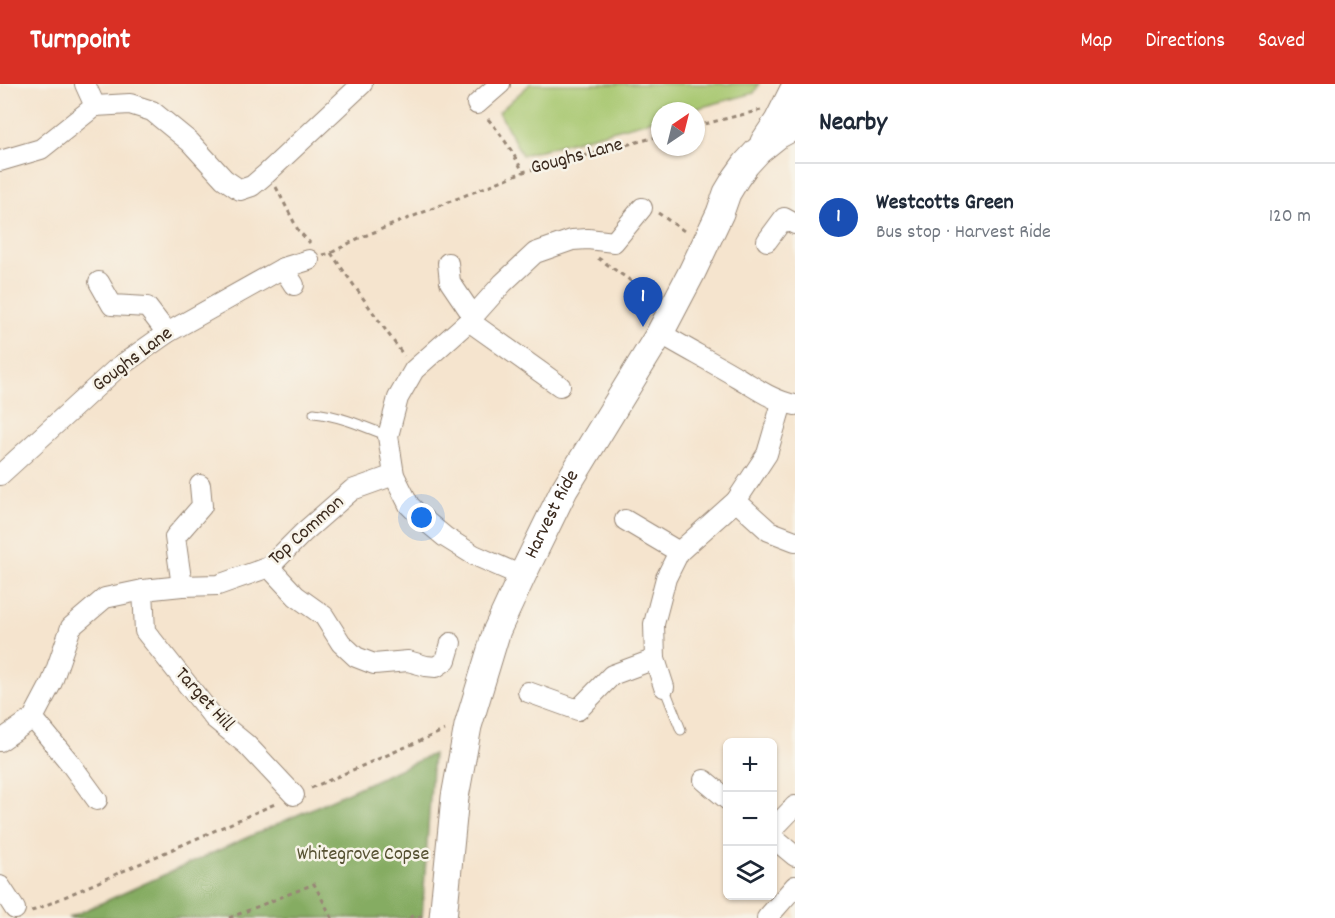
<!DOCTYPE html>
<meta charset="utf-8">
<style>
:root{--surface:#fff;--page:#f6f6f7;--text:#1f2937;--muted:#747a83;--line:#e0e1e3;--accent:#d93025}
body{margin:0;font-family:Dekko,sans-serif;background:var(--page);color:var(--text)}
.controls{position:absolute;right:18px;bottom:18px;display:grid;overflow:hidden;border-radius:9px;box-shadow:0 2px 4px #0004}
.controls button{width:54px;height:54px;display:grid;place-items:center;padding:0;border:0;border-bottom:2px solid var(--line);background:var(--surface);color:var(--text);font:30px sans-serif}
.compass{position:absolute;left:651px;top:18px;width:54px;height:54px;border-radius:50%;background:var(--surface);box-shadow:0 2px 4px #0004;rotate:35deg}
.you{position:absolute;left:422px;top:434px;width:21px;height:21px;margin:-15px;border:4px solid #fff;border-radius:50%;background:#1a73e8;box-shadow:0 0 0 9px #1a73e833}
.badge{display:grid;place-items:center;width:39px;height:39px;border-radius:50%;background:var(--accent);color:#fff;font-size:20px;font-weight:700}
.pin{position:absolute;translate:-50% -50px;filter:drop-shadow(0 2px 3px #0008)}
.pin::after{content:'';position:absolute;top:32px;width:21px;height:18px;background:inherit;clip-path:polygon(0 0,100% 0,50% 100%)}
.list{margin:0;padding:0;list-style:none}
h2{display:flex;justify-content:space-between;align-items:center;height:78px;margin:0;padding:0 24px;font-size:26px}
h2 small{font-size:20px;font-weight:400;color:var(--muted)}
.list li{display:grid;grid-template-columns:39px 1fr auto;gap:18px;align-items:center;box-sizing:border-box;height:108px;padding:0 24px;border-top:2px solid var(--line)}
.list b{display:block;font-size:22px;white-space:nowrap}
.list p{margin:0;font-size:20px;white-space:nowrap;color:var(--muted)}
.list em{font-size:20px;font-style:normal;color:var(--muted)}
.icon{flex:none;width:33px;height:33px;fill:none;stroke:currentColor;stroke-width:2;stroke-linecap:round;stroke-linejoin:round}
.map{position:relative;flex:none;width:795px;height:834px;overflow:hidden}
header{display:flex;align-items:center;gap:36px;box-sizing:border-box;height:84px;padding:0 30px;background:var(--accent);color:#fff}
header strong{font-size:28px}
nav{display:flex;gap:33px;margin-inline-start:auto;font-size:21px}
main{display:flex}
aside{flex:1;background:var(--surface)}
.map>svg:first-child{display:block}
.green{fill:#a7c76f;stroke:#717846;stroke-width:1.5}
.forest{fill:#85ac62;stroke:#606b40;stroke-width:1.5}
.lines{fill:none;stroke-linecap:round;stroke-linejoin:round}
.lane-casing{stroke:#988776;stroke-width:11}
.street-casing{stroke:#988776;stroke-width:22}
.secondary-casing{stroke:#988776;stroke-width:29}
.path{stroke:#988776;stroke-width:3;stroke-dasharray:4.5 4.5;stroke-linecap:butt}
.lane{stroke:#fff;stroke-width:9}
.street{stroke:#fff;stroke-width:20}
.secondary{stroke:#fff;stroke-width:27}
.labels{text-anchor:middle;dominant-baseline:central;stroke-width:5;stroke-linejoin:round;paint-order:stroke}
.street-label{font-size:20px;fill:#3b2a1e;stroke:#f7f3e8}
.park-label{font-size:20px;fill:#565132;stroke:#f7f3e8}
</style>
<header>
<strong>Turnpoint</strong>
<nav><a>Map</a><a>Directions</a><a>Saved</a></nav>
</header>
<main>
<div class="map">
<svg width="795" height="834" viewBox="0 0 795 834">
<rect width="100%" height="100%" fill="#f7f3e8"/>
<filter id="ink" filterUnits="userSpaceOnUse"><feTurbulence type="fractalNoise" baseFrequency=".0167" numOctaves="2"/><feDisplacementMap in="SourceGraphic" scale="12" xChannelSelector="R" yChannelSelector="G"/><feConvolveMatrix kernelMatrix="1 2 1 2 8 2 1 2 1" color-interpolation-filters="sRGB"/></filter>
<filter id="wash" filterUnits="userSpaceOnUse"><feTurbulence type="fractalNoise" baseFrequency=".008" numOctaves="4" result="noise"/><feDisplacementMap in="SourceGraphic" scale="24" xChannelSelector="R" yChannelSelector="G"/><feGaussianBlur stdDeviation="1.35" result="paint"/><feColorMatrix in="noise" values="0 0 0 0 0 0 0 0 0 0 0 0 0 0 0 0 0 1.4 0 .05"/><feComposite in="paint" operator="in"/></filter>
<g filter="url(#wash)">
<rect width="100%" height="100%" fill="#f5e4ce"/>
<polygon class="green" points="530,0 759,0 754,9 687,27 660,27 660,34 522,71 499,28"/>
<polygon class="forest" points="433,670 422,834 68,834"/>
</g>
<g filter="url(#ink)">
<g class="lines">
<defs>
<g id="lane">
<path d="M314 329C341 332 363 342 388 352"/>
<polyline points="664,603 681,646"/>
</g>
<g id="street">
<polyline points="85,0 95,22"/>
<polyline points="477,20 500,0"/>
<polyline points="95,22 130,20 152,27 190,58 224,95 240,106 252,102 266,90 362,0"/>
<polyline points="0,77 41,65 95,22"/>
<polyline points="767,157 784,134 795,140"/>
<polyline points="448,179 450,198 473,232"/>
<polyline points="283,184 294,201"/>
<polyline points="99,198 112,221 147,223 167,249"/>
<polyline points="469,237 560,302"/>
<path d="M660 249C685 264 712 278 737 293 756 304 773 317 795 321"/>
<polyline points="0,391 116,285 167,249 283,184 309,176"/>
<polyline points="736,417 769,447 795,457"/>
<polyline points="625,436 679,468"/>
<polyline points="269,483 296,512 324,532 341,559 356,573 374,580 408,577 426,582 436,583 446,576 451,559"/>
<polyline points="522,492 474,471 445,453 422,434 409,421 394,391 388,352 398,314 414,286 469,237 503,199 535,169 572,156 588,155 614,158 642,124"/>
<polyline points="182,502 175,453 202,422 200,401"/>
<polyline points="143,506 145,547 214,634 247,661 294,711"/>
<polyline points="664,603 655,575 654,540 666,494 679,468 736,417 767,370 782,319"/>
<polyline points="528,608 578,626 612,591 655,575"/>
<polyline points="33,634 70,679 97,716"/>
<polyline points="0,657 33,634 52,598 71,543 105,514 143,506 182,502 218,501 269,483 304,448 352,406 394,391"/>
<polyline points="704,696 728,716"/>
<polyline points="772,746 795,722"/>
<polyline points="772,753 795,772"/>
<polyline points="0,802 15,825"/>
<polyline points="767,834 795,802"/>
</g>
<g id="secondary">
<polyline points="764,58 778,37 793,7"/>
<path id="s1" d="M443 834 455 713 468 642 497 546 522 492 564 406 660 249 692 188 720 129 727 109 736 94 746 80 758 67 778 51 795 42"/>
</g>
</defs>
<use href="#lane" class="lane-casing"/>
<use href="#street" class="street-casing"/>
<use href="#secondary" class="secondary-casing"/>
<g class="path">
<path d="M488 35C502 51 513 68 523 88"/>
<polyline points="696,42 761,26"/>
<polyline points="276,103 298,146 310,159"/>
<polyline points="658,129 687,149"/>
<polyline points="331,169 404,272"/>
<polyline points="323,171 331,169 357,155 523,88 660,52"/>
<polyline points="598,174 654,213"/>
<polyline points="311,704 445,646"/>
<polyline points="31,827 35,826 277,719"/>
<polyline points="229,834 314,800 332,834"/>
<polyline points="410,834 412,832 422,833"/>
</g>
<use href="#lane" class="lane"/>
<use href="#street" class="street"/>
<use href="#secondary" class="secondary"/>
</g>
</g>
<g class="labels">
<g class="street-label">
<text transform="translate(577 73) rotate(-15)">Goughs Lane</text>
<text transform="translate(133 276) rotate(-37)">Goughs Lane</text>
<text stroke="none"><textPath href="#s1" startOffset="422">Harvest Ride</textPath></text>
<text transform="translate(307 447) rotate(-42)">Top Common</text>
<text transform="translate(204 616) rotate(48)">Target Hill</text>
</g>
<g class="park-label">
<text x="363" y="771">Whitegrove Copse</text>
</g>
</g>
</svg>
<div class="controls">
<button>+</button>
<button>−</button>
<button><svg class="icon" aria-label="layers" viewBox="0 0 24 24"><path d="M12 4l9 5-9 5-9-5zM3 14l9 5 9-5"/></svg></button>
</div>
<svg class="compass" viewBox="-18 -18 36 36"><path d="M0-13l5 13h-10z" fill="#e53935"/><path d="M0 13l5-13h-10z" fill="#747a83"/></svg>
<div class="you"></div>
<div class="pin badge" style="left:643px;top:243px;background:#1a4fb4">1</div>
</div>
<aside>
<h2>Nearby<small></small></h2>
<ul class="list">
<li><span class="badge" style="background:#1a4fb4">1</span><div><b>Westcotts Green</b><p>Bus stop · Harvest Ride</p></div><em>120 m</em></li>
</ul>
</aside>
</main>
